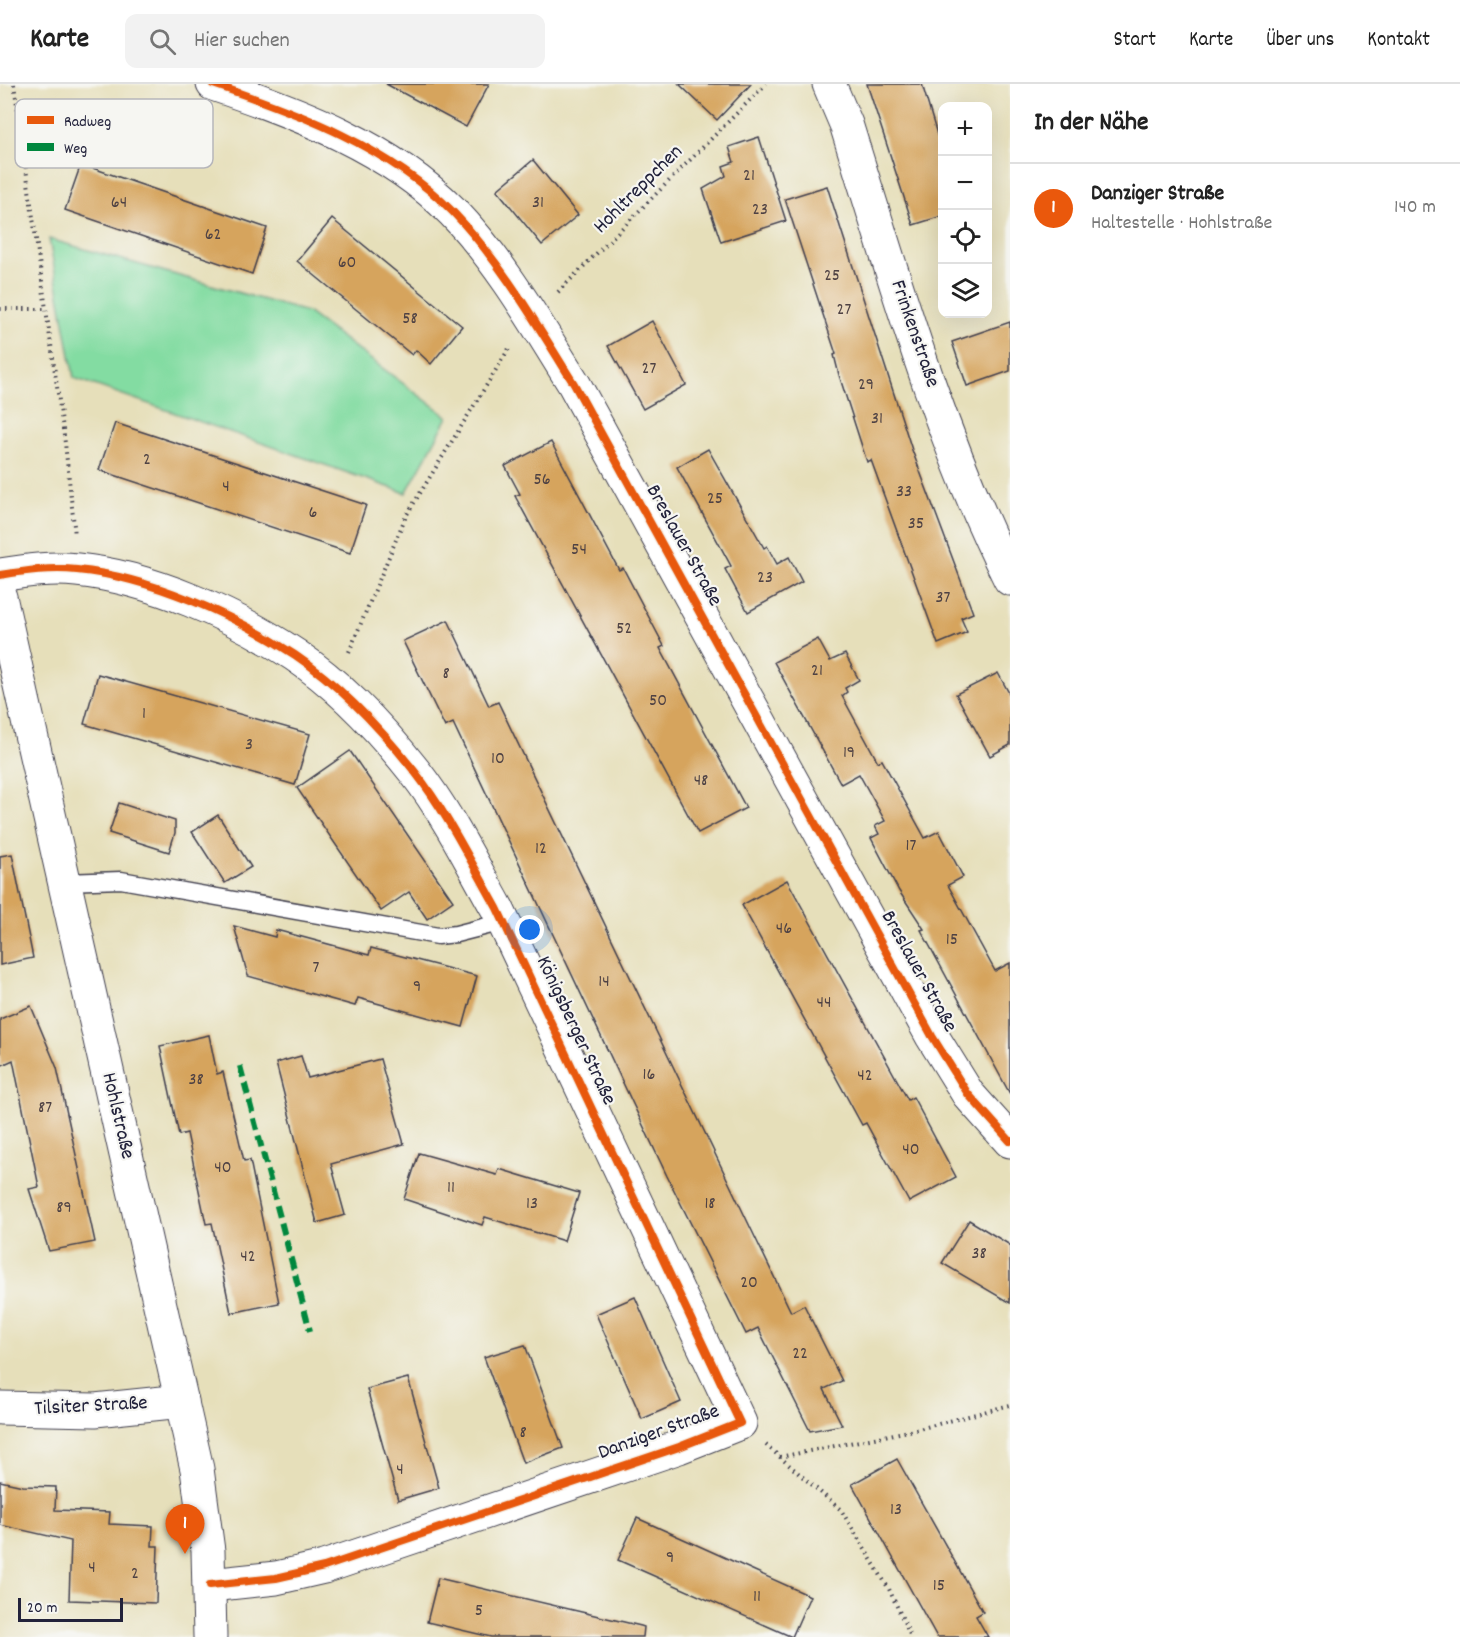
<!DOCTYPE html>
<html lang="de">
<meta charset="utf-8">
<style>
:root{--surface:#fff;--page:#f2f2f2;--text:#222;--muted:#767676;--line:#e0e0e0;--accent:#ea580c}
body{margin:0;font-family:Dekko,sans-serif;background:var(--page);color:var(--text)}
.controls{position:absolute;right:18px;top:18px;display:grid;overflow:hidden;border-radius:12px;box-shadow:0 6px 24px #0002}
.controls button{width:54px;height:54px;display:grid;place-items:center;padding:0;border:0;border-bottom:2px solid var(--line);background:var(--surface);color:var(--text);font:30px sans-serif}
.scale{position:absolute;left:18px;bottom:15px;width:105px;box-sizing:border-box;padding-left:6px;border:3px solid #22223b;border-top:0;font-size:16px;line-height:21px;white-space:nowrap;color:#22223b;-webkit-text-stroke:4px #f6f6f2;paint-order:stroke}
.you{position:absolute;left:530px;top:846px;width:21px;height:21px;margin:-15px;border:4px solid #fff;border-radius:50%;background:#1a73e8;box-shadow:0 0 0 9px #1a73e833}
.badge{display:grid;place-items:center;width:39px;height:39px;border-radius:50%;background:var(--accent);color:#fff;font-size:20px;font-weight:700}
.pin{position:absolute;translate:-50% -50px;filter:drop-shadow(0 2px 3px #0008)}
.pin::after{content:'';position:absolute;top:32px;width:21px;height:18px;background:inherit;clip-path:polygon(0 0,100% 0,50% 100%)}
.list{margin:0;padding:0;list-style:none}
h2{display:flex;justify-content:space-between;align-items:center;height:78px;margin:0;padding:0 24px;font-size:26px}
h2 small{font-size:20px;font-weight:400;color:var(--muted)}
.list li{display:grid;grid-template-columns:39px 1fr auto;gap:18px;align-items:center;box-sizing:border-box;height:90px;padding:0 24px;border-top:2px solid var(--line)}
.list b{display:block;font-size:22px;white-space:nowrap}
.list p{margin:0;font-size:20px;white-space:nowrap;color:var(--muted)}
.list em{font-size:20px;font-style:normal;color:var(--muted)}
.icon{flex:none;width:33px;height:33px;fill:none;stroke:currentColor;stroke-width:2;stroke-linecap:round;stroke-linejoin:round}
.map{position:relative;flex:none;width:1010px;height:1553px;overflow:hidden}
header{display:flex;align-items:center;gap:36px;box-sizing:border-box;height:84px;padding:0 30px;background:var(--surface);border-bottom:2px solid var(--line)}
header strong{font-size:28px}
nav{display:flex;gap:33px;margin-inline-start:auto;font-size:21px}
.search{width:420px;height:54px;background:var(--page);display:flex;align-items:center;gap:15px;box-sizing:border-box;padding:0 21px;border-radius:12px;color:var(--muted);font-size:22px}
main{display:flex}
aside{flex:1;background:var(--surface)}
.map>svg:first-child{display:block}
.green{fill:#83dca2;stroke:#527f6e;stroke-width:1.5}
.building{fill:#d6a45d}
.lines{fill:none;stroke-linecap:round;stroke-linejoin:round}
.lane-casing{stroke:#3f3e4e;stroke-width:19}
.street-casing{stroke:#3f3e4e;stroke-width:35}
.path{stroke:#3f3e4e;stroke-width:4;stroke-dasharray:1.5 4.5;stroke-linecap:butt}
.lane{stroke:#fff;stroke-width:16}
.street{stroke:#fff;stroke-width:33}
.quiet{stroke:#00873e;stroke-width:6;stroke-dasharray:12 6;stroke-linecap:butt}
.cycleway-casing{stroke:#f6f6f2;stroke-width:11}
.cycleway{stroke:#e8590c;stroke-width:8}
.labels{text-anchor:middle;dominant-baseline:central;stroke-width:4.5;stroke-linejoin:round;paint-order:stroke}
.number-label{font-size:18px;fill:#4f4244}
.street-label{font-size:21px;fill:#22223b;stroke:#f6f6f2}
.key{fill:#f6f6f2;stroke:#b6b6bb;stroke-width:1.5}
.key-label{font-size:16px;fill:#22223b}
</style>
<header>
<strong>Karte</strong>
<div class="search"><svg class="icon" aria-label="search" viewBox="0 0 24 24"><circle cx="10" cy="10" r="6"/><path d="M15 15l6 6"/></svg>Hier suchen</div>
<nav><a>Start</a><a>Karte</a><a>Über uns</a><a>Kontakt</a></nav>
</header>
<main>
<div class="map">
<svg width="1010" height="1553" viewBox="0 0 1010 1553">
<rect width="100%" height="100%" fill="#f6f6f2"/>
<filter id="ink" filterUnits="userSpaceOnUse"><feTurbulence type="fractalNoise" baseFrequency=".0167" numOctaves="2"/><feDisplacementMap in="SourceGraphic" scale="12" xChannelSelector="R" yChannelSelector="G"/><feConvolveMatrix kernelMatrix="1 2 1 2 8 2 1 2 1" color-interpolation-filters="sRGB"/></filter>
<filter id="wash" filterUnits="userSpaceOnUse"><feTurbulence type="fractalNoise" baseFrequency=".008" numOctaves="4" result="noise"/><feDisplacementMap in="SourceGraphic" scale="24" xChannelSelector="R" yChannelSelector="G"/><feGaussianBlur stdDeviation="1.35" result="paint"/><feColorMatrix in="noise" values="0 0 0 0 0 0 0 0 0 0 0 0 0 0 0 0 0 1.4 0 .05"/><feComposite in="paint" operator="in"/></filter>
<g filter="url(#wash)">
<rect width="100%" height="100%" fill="#e6dfba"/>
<polygon class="green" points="49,155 307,228 448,333 406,409 74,294"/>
<g id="blocks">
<g class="building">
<polygon points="386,0 489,0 466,43"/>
<polygon points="679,0 751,0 717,36"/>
<polygon points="867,0 922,0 938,54 942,52 942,132 913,141"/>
<polygon points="759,53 786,137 721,158 703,105 726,92 723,82 734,78 729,63"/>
<polygon points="533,76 578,131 542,161 497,106"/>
<polygon points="81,80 267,144 252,190 65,126"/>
<polygon points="827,102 912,366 973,529 961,534 967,548 938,560 871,376 867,378 839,291 834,271 836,270 785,115"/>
<polygon points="332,135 462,242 431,280 416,266 412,271 297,177"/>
<polygon points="652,237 686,301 643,325 608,262"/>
<polygon points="1010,238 1010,287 967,302 952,258"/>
<polygon points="115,339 366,421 350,469 99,386"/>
<polygon points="551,358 619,486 623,484 664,562 660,564 746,724 698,749 515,412 520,410 505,382"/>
<polygon points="708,365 764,464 767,462 777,480 789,473 802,498 748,528 725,485 731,482 677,383"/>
<polygon points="448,536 489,622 498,618 791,1228 804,1221 842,1297 824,1305 842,1341 810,1347 758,1244 746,1250 667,1092 453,639 445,643 403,557"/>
<polygon points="818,555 830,577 845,570 859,596 845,604 847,608 842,612 878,678 882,676 925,754 939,747 963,793 948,801 995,887 1010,879 1010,1010 921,846 924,845 899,807 871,754 879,750 875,742 885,737 859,690 841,700 774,578"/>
<polygon points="998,589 1010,611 1010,661 990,672 956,610"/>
<polygon points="98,590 310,650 295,701 84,640"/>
<polygon points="350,667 453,817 427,835 409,808 381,827 297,704"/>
<polygon points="119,719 175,737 175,749 169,768 109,749"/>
<polygon points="218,731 251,783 225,799 192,748"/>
<polygon points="12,770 33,874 0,881 0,772"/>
<polygon points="787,796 908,1016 913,1013 956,1093 909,1118 866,1039 862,1041 742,821"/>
<polygon points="234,842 275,853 276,846 369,871 371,864 477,892 463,943 358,914 355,922 248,892"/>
<polygon points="31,922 57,984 95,1158 49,1167 29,1105 39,1103 13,976 0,982 0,935"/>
<polygon points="209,951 217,990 223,988 244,1077 250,1076 279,1219 231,1229 212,1139 206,1140 187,1049 179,1051 160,962"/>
<polygon points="301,972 308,994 380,975 404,1060 331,1080 345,1131 317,1139 276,979"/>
<polygon points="419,1069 497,1091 499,1085 579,1109 564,1157 485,1133 482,1141 404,1115"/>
<polygon points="969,1136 1010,1161 1010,1219 942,1179"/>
<polygon points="635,1213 681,1318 642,1335 596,1230"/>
<polygon points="525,1261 563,1364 523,1379 484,1273"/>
<polygon points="408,1294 439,1404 398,1416 367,1305"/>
<polygon points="897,1375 983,1528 976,1532 988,1553 937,1553 852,1400"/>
<polygon points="0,1397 23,1402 56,1403 55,1426 110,1428 109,1440 153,1442 152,1462 158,1462 156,1519 69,1516 71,1457 0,1441"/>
<polygon points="637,1434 810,1512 792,1553 618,1476"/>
<polygon points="438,1494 641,1542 644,1543 643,1553 491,1553 427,1538"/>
</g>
</g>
</g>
<g filter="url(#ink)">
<use href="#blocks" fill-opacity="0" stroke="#3f3e4e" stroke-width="1.5"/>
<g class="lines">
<defs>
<polyline id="lane" points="65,798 121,796 438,852 456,850 503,838"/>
<g id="street">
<path d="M213 0C299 29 389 63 453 128 502 179 537 241 574 300L932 952 968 1010 1010 1057"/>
<path d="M829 0 846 40C894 193 938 351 1010 495"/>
<path d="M0 491C25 487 51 483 77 486 149 493 235 531 295 571 341 602 381 645 415 688 447 729 471 778 497 824L740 1339 679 1363 324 1483 276 1494 210 1501"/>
<polyline points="0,513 197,1385 208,1467 210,1553"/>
<polyline points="0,1324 95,1326 182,1317"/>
</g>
</defs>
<use href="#lane" class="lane-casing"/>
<use href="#street" class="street-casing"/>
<g class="path">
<polyline points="14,0 65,359 75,451"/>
<polyline points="558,208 766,0"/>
<polyline points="0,225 45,225"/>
<polyline points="349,568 406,432 510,263"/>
<polyline points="766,1361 841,1426 889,1505 911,1553"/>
<polyline points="780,1373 919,1345 1010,1321"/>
</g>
<use href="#lane" class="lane"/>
<use href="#street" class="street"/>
<polyline class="quiet" points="240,982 310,1247"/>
<defs>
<g id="cycleway">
<path d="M213 0C299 29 389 63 453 128 502 179 537 241 574 300L932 952 968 1010 1010 1057"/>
<path d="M0 491C25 487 51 483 77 486 149 493 235 531 295 571 341 602 381 645 415 688 447 729 471 778 497 824L740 1339 679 1363 324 1483 276 1494 210 1501"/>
</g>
</defs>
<use href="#cycleway" class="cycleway-casing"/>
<use href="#cycleway" class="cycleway"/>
</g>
</g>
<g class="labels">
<g class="number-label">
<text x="749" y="92">21</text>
<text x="119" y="119">64</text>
<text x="538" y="119">31</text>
<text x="760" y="126">23</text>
<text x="213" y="151">62</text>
<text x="347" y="179">60</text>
<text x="832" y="192">25</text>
<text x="844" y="226">27</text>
<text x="410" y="235">58</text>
<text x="649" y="285">27</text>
<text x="866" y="301">29</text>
<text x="877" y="335">31</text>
<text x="147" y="376">2</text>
<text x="542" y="396">56</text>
<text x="226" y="403">4</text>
<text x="904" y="408">33</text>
<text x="715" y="415">25</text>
<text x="313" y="429">6</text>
<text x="916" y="440">35</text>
<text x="579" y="466">54</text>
<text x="765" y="494">23</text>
<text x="943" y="514">37</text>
<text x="624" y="545">52</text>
<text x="817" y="587">21</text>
<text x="446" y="590">8</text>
<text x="658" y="617">50</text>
<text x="144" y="630">1</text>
<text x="249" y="661">3</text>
<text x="849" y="669">19</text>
<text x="498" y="675">10</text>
<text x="701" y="697">48</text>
<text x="911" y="762">17</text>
<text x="541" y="765">12</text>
<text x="784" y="845">46</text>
<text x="952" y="856">15</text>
<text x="316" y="884">7</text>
<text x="604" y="898">14</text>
<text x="417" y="903">9</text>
<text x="824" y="919">44</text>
<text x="649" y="991">16</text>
<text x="865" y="992">42</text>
<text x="196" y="996">38</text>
<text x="45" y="1024">87</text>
<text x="911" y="1066">40</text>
<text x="223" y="1084">40</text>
<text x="451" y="1104">11</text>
<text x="532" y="1120">13</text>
<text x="710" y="1120">18</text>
<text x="64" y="1124">89</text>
<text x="979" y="1170">38</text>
<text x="248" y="1173">42</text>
<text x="749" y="1199">20</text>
<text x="800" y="1270">22</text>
<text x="523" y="1349">8</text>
<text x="400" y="1386">4</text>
<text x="896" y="1426">13</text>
<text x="670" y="1474">9</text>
<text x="92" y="1484">4</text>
<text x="135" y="1490">2</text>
<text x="939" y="1502">15</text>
<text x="757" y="1513">11</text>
<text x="479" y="1527">5</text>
</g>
<g class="street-label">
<text transform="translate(639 106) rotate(-45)">Hohltreppchen</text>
<text transform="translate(914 250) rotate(71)">Frinkenstraße</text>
<text transform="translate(683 462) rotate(61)">Breslauer Straße</text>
<text transform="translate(918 888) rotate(61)">Breslauer Straße</text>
<text transform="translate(575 947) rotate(65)">Königsberger Straße</text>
<text transform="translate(117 1032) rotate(77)">Hohlstraße</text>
<text transform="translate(91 1323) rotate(-3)">Tilsiter Straße</text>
<text transform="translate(659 1349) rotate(-20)">Danziger Straße</text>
</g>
</g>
<rect x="15" y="15" width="198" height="69" rx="9" class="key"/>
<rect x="27" y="32" width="27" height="8" fill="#e8590c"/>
<rect x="27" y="59" width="27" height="8" fill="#00873e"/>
<g class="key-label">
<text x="64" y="42">Radweg</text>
<text x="64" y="69">Weg</text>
</g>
</svg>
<div class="controls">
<button>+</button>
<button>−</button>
<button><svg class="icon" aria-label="locate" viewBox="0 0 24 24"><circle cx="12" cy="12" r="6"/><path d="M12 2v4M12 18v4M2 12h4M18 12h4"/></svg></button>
<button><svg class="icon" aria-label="layers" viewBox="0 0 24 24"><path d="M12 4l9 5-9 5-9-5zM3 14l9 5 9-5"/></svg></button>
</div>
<div class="scale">20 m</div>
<div class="you"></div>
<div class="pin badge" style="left:185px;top:1470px">1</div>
</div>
<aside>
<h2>In der Nähe<small></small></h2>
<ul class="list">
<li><span class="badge">1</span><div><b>Danziger Straße</b><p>Haltestelle · Hohlstraße</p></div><em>140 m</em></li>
</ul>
</aside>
</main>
